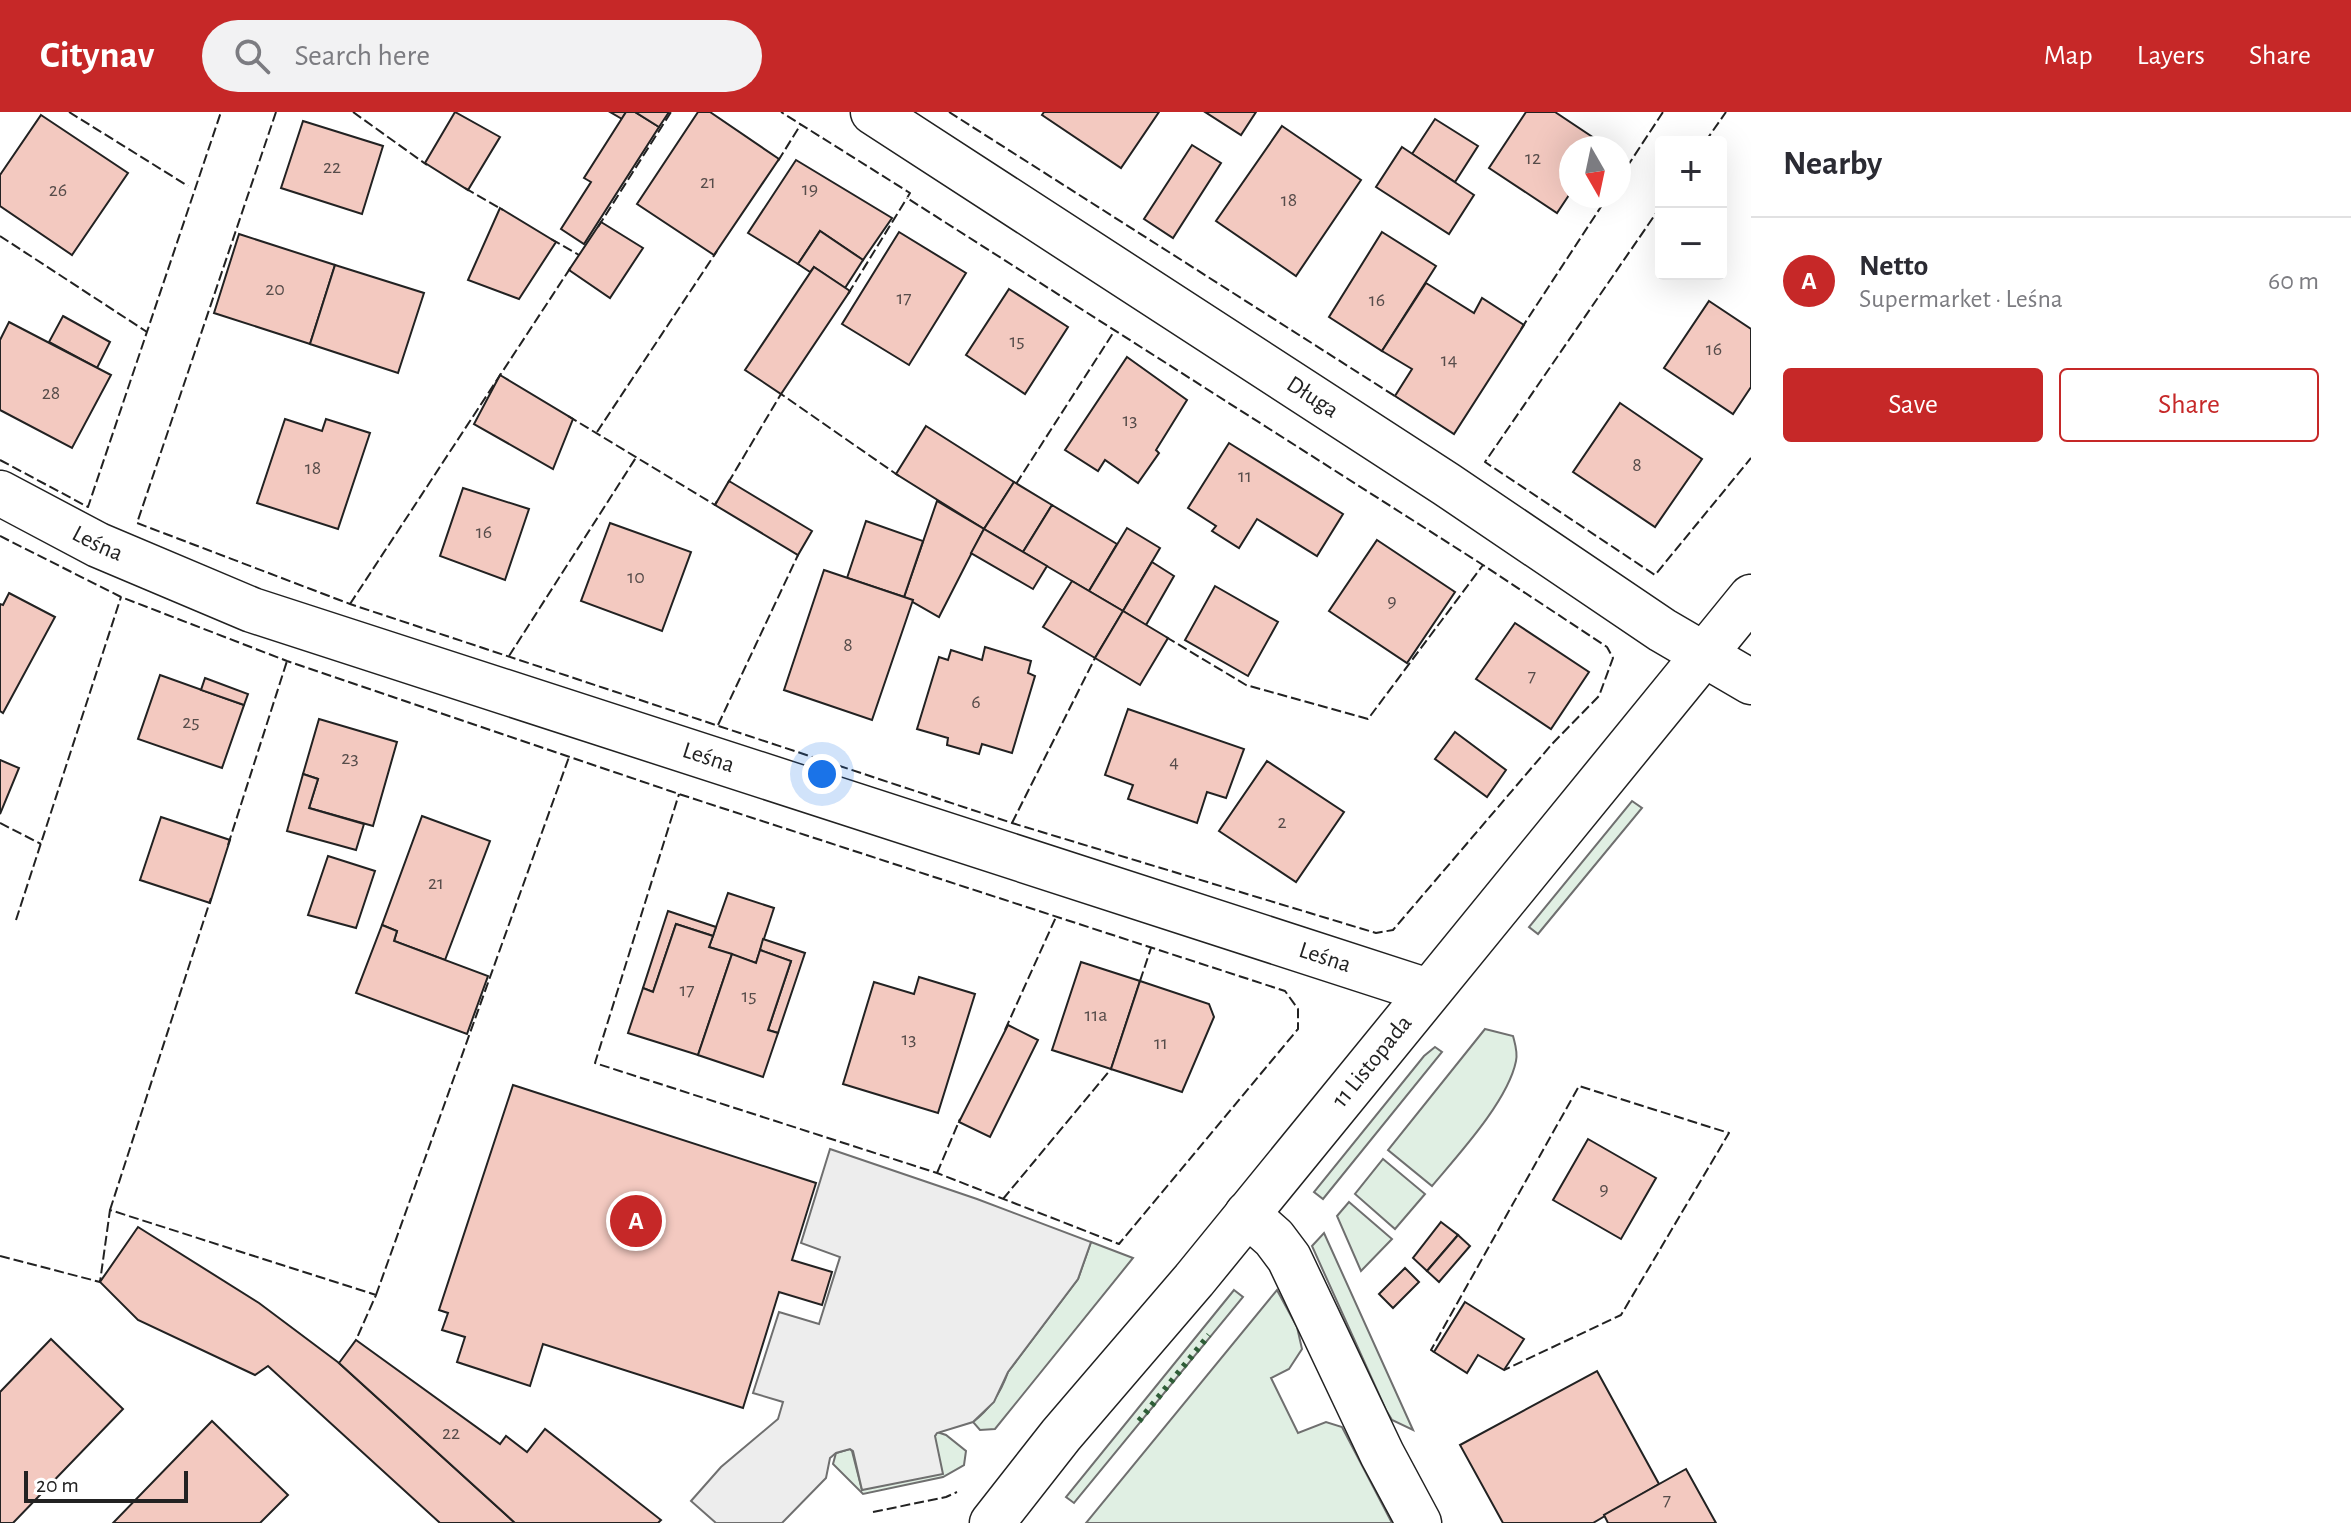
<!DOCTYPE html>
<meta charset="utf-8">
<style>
:root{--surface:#fff;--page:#f2f2f3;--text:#2b2b33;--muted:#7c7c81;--line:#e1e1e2;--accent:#c62828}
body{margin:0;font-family:"Alegreya Sans",sans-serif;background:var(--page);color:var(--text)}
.controls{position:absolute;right:24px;top:24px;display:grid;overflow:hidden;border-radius:8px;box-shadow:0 8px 32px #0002}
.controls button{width:72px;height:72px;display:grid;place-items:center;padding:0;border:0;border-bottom:2px solid var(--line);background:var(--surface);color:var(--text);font:40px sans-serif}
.compass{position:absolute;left:1559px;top:24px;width:72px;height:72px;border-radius:50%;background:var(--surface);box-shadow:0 8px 32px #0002;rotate:171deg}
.scale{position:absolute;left:24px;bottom:20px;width:164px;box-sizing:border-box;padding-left:8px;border:4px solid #222;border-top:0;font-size:22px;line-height:28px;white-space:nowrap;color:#222;-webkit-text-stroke:6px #fff;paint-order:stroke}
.you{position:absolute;left:822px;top:662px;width:28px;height:28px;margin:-20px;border:6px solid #fff;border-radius:50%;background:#1a73e8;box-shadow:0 0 0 12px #1a73e833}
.badge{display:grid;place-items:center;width:52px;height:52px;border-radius:50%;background:var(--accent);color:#fff;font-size:26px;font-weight:700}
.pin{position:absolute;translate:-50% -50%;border:4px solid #fff;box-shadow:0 2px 8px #0006}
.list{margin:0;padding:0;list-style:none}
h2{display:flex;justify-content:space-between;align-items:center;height:104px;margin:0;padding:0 32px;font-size:34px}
h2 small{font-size:26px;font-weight:400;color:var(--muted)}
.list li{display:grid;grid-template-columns:52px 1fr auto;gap:24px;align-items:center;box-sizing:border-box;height:128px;padding:0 32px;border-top:2px solid var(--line)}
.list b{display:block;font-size:30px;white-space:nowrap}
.list p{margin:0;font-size:26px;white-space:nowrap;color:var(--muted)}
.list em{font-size:26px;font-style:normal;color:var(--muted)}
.actions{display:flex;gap:16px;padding:24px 32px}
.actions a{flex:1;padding:18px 0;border:2px solid var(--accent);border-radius:8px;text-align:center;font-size:28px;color:var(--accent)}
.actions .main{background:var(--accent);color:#fff}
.icon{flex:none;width:44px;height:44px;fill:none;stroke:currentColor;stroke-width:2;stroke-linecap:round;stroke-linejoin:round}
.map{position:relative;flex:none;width:1751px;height:1411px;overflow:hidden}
header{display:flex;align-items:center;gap:48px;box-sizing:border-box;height:112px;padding:0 40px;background:var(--accent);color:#fff}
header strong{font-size:38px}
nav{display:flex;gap:44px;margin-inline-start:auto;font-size:28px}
.search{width:560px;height:72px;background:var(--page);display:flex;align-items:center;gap:20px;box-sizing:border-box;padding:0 28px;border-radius:44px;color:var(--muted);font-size:30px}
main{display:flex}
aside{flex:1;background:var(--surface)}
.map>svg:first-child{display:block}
.green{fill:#e0efe3;stroke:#6f6f6f;stroke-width:2}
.parking{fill:#ededed;stroke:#6f6f6f;stroke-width:2}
.building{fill:#f3c9c0;stroke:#222;stroke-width:2}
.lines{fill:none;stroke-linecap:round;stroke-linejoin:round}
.street-casing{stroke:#222;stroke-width:47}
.secondary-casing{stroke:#222;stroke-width:47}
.street{stroke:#fff;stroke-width:44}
.secondary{stroke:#fff;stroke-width:44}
.hedge{stroke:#2f5e38;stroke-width:6;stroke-dasharray:4 6;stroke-linecap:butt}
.fence{stroke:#222;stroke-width:2;stroke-dasharray:10 4;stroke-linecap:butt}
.labels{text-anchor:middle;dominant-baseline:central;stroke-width:6;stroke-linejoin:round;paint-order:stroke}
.number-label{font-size:20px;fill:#564c4a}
.street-label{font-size:24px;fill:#222;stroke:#fff}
</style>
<header>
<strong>Citynav</strong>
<div class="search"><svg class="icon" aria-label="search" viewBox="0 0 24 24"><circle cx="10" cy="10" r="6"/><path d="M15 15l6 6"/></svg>Search here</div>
<nav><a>Map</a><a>Layers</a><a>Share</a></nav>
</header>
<main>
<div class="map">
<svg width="1751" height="1411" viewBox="0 0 1751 1411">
<rect width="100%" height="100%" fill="#fff"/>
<g class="green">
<polygon points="1632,689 1642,696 1538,822 1529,815"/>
<path d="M1485 917 1513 924C1515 932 1518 940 1516 949 1508 989 1458 1043 1432 1074L1388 1038Z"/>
<polygon points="1435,935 1442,940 1323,1087 1314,1080 1424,944"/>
<polygon points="1383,1047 1425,1082 1395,1117 1355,1082"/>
<polygon points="1349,1090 1392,1127 1361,1159 1337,1104"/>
<polygon points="1324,1121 1413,1318 1392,1308 1386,1298 1312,1134"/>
<path d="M1091 1130 1133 1146 995 1317 980 1318 973 1310C989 1298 1001 1280 1008 1260L1078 1167Z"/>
<polygon points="1234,1178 1243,1185 1074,1391 1066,1385"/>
<polygon points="1277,1178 1297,1215 1302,1237 1289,1257 1271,1266 1298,1321 1326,1310 1342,1315 1392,1411 1086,1411"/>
<polygon points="937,1320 946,1323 966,1339 964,1353 943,1365 863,1382 833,1352 836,1341 850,1337 852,1339 862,1378 935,1324"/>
</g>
<polygon class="parking" points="830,1037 977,1087 1091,1130 1078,1167 1008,1260 994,1290 973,1310 937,1321 935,1324 943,1362 862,1378 853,1339 850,1337 836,1341 830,1346 826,1366 782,1411 716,1411 691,1389 721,1355 778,1307 783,1290 753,1281 779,1200 819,1212 840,1145 801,1131"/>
<g class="building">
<polygon points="455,0 500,25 468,78 425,51"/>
<polygon points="610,0 626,0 622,7"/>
<polygon points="626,0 635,0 659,15 584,132 561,117 591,70 584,66"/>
<polygon points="635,0 669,0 659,15"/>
<polygon points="698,0 710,0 779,47 714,143 637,92"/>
<polygon points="1044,0 1159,0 1121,56 1042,3"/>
<polygon points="1205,0 1256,0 1241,23"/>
<polygon points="1526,0 1555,0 1603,32 1600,36 1571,36 1571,80 1557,101 1489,56"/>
<polygon points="41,3 128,61 72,143 0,94 0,63"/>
<polygon points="1435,7 1478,34 1455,70 1412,42"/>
<polygon points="303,9 383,34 362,102 281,76"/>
<polygon points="1282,14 1361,68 1296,164 1216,109"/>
<polygon points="1192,33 1221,51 1173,126 1144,107"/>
<polygon points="1402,35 1474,83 1449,122 1376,75"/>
<polygon points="796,48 892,106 863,148 820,119 798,152 748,121"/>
<polygon points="500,96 556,130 519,187 468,168"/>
<polygon points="601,110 643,136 610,186 569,158"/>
<polygon points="820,119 863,148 845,176 814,155 810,160 798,152"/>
<polygon points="899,120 966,161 909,253 842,212"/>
<polygon points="1382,120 1436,154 1382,239 1329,205"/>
<polygon points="239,122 335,153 310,232 214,201"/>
<polygon points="335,153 424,181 398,261 310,232"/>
<polygon points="814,155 850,179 781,282 745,258"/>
<polygon points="1426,171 1474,201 1482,186 1524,213 1454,322 1395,284 1412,257 1382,239"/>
<polygon points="1009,177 1068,215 1025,282 966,243"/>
<polygon points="1709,189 1751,217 1751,275 1733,302 1664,256"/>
<polygon points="63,204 110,230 97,256 49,230"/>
<polygon points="9,210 111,263 72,336 0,298 0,228"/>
<polygon points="1127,245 1187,288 1156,338 1159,341 1138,371 1105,348 1098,359 1065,338"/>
<polygon points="500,263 573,307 553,357 474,312"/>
<polygon points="1620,291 1702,347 1655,415 1573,360"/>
<polygon points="285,307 322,319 326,307 370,321 338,417 257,391"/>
<polygon points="926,314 1014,370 984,417 896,362"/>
<polygon points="1229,331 1343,402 1317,444 1257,407 1239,436 1212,419 1216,414 1188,396"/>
<polygon points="729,369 812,419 798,443 715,393"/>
<polygon points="1014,370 1052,393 1023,440 984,417"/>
<polygon points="463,376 529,397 505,468 440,444"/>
<polygon points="937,389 984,417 939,505 904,485"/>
<polygon points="1052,393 1117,432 1089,479 1023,440"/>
<polygon points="866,409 923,429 904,485 847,466"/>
<polygon points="610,411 691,440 662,519 581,489"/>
<polygon points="1127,416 1160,436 1123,499 1089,479"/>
<polygon points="984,417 1047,454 1033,477 971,441"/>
<polygon points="1377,428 1455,480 1407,551 1329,499"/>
<polygon points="1152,450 1174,464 1146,513 1123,499"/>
<polygon points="824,458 913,488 872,608 784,578"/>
<polygon points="1072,469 1123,499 1095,546 1043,515"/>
<polygon points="1215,474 1278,510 1248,564 1185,528"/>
<polygon points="9,481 55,505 3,601 0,599 0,492 3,493"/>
<polygon points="1123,499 1168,526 1140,573 1095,546"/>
<polygon points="1515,511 1589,560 1551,617 1476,567"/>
<polygon points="985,535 1031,549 1028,561 1035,564 1012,641 982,632 979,642 947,633 948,626 917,617 939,545 948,548 951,538 982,548"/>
<polygon points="160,563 244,593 222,656 138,627"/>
<polygon points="205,566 248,582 244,593 201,578"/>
<polygon points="1128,597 1244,637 1226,686 1207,680 1197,711 1128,687 1133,673 1105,663"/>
<polygon points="319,607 397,630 373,714 309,696 318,667 303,662"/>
<polygon points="1455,620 1506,658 1487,685 1435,647"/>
<polygon points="0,648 19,656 0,702"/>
<polygon points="1267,649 1344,700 1296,770 1219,719"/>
<polygon points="303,662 318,667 309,696 364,712 356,738 287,719"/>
<polygon points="422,704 490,729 445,848 394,829 397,819 382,813"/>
<polygon points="161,705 230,728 210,791 140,768"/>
<polygon points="328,744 375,759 356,816 308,803"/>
<polygon points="728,781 774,796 756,851 709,835"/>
<polygon points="668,799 716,815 713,824 676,812 653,880 643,876"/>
<polygon points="676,812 713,824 709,835 732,842 698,943 628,921 643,876 653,880"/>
<polygon points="382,813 397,819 394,829 488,864 467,922 356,881"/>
<polygon points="763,827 805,841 778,921 768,918 791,849 760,838"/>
<polygon points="760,838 791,849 768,918 778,921 763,965 698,943 732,842 756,851"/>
<polygon points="1081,850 1140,869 1111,957 1052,938"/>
<polygon points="919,865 975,882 938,1001 843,972 874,870 914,882"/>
<polygon points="1140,869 1209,892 1214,905 1182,980 1111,957"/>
<polygon points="1008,913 1038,928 990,1025 959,1010"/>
<polygon points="513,973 816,1071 792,1148 832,1160 822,1193 779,1180 743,1296 543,1232 530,1274 457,1250 465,1225 442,1218 448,1201 439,1198"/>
<polygon points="1588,1027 1656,1066 1621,1127 1553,1088"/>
<polygon points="1441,1110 1458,1123 1427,1159 1413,1146"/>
<polygon points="138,1115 259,1191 339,1251 515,1411 440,1411 268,1254 255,1263 138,1208 100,1170"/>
<polygon points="1458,1123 1470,1134 1439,1170 1427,1159"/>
<polygon points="1405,1156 1419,1170 1393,1196 1379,1182"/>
<polygon points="1465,1190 1524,1227 1504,1258 1478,1243 1467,1261 1434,1240"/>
<polygon points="51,1227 123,1297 13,1411 0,1411 0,1280"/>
<polygon points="356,1228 500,1332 506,1324 527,1340 545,1317 661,1408 658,1411 515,1411 339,1251"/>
<polygon points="1597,1259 1659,1372 1593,1411 1503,1411 1460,1333"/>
<polygon points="212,1309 288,1383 260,1411 113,1411"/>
<polygon points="1686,1357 1716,1411 1608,1411 1604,1403"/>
</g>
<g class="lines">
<defs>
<g id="street">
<path id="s1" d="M873 0 1446 372 1662 518 1751 570"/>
<path id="s2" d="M0 381 98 433 252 498 1428 879"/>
<polyline points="1247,1102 1274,1126 1289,1146 1382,1342 1419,1411"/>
</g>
<g id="secondary">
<path id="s3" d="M992 1411 1061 1323 1194 1168 1751 485"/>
</g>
</defs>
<use href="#street" class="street-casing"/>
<use href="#secondary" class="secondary-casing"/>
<use href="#street" class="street"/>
<use href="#secondary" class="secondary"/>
<polyline class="hedge" points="1139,1309 1209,1223"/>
<g class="fence">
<polyline points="69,0 188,74"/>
<polyline points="276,0 137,411 350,492 1012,711 1376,821 1393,818 1552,632 1599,584 1613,546 1607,535 1483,453 907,86 910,81 781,0"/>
<polyline points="353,0 427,53"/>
<polyline points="949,0 1398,286"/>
<polyline points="1705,30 1726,0"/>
<polyline points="778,49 801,12"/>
<polyline points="1619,67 1663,0"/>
<polyline points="465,76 503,98"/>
<polyline points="1661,94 1485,350 1655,463 1751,346"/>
<polyline points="598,115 671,0"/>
<polyline points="0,124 147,220"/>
<polyline points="551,127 579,143"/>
<polyline points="848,182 907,86"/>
<polyline points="1521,217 1608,84"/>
<polyline points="568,304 715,393 717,389"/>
<polyline points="597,320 717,139"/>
<polyline points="0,348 88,395 221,0"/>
<polyline points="728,371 781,282 899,364"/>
<polyline points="1016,372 1115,218"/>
<polyline points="0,424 121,485 287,549 679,682 1285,879 1298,897 1298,917 1119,1132 937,1061 595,951 679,682"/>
<polyline points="350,492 571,155"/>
<polyline points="1166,525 1246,573 1368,607 1483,453"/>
<polyline points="509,544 637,344"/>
<polyline points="718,613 798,443"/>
<polyline points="0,711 41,732"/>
<polyline points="1012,711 1095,546"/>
<polyline points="228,733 287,549"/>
<polyline points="16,808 121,485"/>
<polyline points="1140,869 1151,836"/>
<polyline points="1005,918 1056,805"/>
<polyline points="937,1061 960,1007"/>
<polyline points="1003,1087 1111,957"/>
<polyline points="110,1098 211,786"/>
<polyline points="0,1144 100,1170 110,1098 376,1183 356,1228"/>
<polyline points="376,1183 569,645"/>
<polyline points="1434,1240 1431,1238 1579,974 1729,1021 1621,1203 1504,1258"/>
<polyline points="873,1400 946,1385 957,1380"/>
</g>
</g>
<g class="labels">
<g class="number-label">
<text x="1533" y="46">12</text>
<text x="332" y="55">22</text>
<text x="708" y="70">21</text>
<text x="810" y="77">19</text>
<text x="58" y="78">26</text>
<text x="1289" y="88">18</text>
<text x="275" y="177">20</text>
<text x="904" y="186">17</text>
<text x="1377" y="188">16</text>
<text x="1017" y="229">15</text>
<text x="1714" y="237">16</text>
<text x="1449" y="248">14</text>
<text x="51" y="281">28</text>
<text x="1130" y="308">13</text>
<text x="1637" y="353">8</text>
<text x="313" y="356">18</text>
<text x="1245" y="364">11</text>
<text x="484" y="420">16</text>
<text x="636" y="465">10</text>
<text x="1392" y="489">9</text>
<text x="848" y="533">8</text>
<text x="1532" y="564">7</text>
<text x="976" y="590">6</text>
<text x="191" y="610">25</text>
<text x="350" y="646">23</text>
<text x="1174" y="650">4</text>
<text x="1282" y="710">2</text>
<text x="436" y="771">21</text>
<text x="687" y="878">17</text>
<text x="749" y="884">15</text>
<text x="1096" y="903">11a</text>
<text x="909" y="927">13</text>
<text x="1161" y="931">11</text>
<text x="1604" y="1077">9</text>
<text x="451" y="1321">22</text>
<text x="1667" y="1388">7</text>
</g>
<g class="street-label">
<text stroke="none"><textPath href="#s1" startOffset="524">Długa</textPath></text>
<text stroke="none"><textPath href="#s2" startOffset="110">Leśna</textPath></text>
<text stroke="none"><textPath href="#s2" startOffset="758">Leśna</textPath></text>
<text stroke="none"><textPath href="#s2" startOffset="1406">Leśna</textPath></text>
<text stroke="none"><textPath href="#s3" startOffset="598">11 Listopada</textPath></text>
</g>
</g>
</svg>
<div class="controls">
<button>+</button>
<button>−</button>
</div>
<svg class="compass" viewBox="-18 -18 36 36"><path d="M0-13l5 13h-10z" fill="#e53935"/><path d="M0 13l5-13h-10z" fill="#7c7c81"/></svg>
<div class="scale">20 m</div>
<div class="you"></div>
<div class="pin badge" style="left:636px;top:1109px">A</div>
</div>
<aside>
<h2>Nearby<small></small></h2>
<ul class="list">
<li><span class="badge">A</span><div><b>Netto</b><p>Supermarket · Leśna</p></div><em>60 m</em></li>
</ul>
<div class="actions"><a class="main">Save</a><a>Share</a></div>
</aside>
</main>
